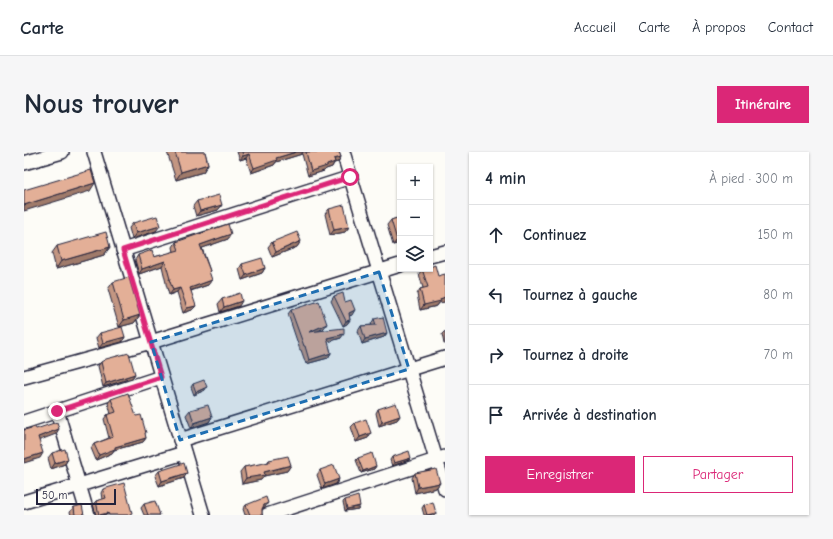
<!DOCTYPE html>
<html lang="fr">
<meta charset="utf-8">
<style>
:root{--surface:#fff;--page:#f6f6f7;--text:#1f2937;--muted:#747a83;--line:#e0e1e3;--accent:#db2777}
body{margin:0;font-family:"Comic Neue",sans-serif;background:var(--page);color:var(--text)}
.controls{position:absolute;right:12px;top:12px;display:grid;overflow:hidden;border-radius:0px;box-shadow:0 1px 3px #0004}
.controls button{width:36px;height:36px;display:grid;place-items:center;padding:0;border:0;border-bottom:1px solid var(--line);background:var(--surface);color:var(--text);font:20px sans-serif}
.scale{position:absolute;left:12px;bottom:10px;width:80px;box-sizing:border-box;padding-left:4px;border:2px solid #22223b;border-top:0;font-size:11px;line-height:14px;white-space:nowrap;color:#22223b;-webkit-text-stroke:3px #fdfcf7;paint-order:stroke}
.stop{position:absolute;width:12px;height:12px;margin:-9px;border:3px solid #db2777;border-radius:50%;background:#fff}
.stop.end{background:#db2777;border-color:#fff;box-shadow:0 1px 4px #0008}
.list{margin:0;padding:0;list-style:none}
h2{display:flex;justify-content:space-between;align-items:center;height:52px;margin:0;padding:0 16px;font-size:17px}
h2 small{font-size:13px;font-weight:400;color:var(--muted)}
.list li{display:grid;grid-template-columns:26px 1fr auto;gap:12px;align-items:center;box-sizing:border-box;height:60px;padding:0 16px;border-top:1px solid var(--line)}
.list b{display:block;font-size:15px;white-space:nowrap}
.list em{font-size:13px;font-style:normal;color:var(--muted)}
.actions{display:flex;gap:8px;padding:12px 16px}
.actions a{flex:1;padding:9px 0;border:1px solid var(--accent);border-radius:0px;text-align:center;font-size:14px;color:var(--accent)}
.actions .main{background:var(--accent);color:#fff}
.icon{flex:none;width:22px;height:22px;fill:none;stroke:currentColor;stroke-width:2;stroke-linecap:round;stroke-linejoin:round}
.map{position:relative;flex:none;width:421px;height:363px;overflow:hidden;border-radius:0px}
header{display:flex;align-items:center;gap:24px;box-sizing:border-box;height:56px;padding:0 20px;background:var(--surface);border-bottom:1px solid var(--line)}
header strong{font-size:19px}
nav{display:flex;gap:22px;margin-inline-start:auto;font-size:14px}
.intro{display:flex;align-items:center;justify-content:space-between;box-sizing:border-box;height:96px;padding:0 24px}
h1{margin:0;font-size:28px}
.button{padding:10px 18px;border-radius:0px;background:var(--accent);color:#fff;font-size:14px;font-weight:700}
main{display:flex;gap:24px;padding:0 24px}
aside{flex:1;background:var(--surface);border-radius:0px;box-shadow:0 1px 3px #0004}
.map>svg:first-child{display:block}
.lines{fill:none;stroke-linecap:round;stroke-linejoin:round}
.minor-casing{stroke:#22223b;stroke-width:16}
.minor{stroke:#fdfcf7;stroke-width:13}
.wall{fill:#c39682;stroke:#22223b}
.shaded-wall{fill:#9f7a6a;stroke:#22223b}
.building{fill:#e3af97;stroke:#22223b}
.route{stroke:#db2777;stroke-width:5}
.marked{fill:#1f6fb2;fill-opacity:0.2;stroke:#1f6fb2;stroke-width:3;stroke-dasharray:8 5;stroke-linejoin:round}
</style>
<header>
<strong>Carte</strong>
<nav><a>Accueil</a><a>Carte</a><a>À propos</a><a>Contact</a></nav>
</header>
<div class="intro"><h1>Nous trouver</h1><a class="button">Itinéraire</a></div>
<main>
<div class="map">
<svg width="421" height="363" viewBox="0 0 421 363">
<rect width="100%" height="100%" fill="#fdfcf7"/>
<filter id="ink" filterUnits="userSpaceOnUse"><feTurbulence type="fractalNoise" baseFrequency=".025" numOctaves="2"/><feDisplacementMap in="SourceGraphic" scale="8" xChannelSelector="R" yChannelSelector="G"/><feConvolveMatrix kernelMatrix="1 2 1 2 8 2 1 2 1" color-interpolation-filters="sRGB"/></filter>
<g filter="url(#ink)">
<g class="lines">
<defs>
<g id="minor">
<polyline points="70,0 179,363"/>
<polyline points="319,0 421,337"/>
<polyline points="0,11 38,0"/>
<polyline points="99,98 327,25"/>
<polyline points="406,104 421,100"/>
<polyline points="0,225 127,190 376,113"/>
<polyline points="33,259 64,363"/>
<polyline points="0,270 137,225"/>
<polyline points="156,288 421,206"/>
<polyline points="0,350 160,301"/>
<polyline points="243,363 421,305"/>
</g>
</defs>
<use href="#minor" class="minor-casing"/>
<use href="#minor" class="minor"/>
</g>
<g class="wall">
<polygon points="143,0 181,0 184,12 179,20 152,28"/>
<polygon points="213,0 315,0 317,5 314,10 310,11 308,15 302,17 300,19 284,24 278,2 252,10 250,13 227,21 222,6 216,8"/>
<polygon points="173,49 198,53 194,58 172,64 169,54"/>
<polygon points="305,57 325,75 321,80 306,83 301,62"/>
<polygon points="376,65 376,91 369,93 363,73 367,68"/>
<polygon points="109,71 132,79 108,87 105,76"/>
<polygon points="204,87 178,96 186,119 185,120 184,133 167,139 168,158 159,161 153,140 145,143 142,132 142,131 138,114 115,122 111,108 114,103 130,105 150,100 149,95 152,90"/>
<polygon points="277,89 273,95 248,105 244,95 248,90"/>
<polygon points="33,94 86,95 80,103 32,117 28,101"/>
<polygon points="218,112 241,116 238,121 218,128 215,117"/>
<polygon points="398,117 415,151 413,154 396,158 393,142 396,137 399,136 395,122"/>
<polygon points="89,130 116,163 110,171 95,175 84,137"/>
<polygon points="310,144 321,150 328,163 325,164 326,168 323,172 319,174 307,149"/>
<polygon points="198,147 215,154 196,160 194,152"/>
<polygon points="267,158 300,176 294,179 317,186 304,190 307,201 304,206 282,212 277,198 276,198 264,162"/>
<polygon points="350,167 363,181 360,185 338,192 334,179 337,174 348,173 347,172"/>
<polygon points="421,179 421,192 420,192 418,182"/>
<polygon points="76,181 101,185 98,190 75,196 72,186"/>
<polygon points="77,210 111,222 108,226 79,235 74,214"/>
<polygon points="169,232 181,238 170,243 167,235"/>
<polygon points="87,247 112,264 122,286 119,290 90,298 88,301 72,308 67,296 70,292 85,286 80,267 83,263 87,262 84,251"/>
<polygon points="354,257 376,264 373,268 355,274 352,261"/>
<polygon points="166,258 188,265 185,270 167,276 162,263"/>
<polygon points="331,271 344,286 332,290 327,275"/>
<polygon points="28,301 44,307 41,312 27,317 24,306"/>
<polygon points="368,305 387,306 385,308 368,314 366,308"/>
<polygon points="334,306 352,314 350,317 337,321 332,308"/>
<polygon points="245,308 267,313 263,319 240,324 237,328 218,332 216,320 220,315 243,311"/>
<polygon points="296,318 315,327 312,332 298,337 293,323"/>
<polygon points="135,319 160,326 135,334 131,324"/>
<polygon points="391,321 416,331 412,336 391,341 388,326"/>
<polygon points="79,337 107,363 72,363 69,352 72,349 78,347 77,341"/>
<polygon points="321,348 334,357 321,359 319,350"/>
<polygon points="120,352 136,363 120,363 117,356"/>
<polygon points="222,353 241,355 238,357 238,362 239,363 221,363 219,357"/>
<polygon points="400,353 412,361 411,363 400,363 398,356"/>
<polygon points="50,355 60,363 47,363 46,360"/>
</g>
<g class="shaded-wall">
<polygon points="272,0 279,0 278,2 252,10 250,13 227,21 230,16 252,6"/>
<polygon points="225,2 222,6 216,8 219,4"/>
<polygon points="317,5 314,10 310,11 308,15 302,17 300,19 284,24 287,19 303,13 310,7"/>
<polygon points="184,12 179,20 152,28 157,20"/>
<polygon points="71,31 66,39 0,59 0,53"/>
<polygon points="198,53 194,58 172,64 176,59"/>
<polygon points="136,74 132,79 108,87 112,81"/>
<polygon points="325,75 321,80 306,83 310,78"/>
<polygon points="207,82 204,87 173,98 176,93"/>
<polygon points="376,87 376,91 369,93 373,88"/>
<polygon points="277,89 273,95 248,105 252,100"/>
<polygon points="86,95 80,103 32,117 37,109"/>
<polygon points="141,109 138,114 115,122 118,117"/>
<polygon points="241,116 238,121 218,128 222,123"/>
<polygon points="188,128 184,133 162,140 166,136"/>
<polygon points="156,136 153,140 145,143 149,138"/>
<polygon points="421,145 421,150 415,151 413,154 396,158 400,153"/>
<polygon points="218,149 215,154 196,160 200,155"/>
<polygon points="172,154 168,158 159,161 163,156"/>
<polygon points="331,158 328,163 321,166 325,161"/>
<polygon points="116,163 110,171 95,175 100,168"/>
<polygon points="326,168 323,172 319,174 322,169"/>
<polygon points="303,172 300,176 282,185 285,180"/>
<polygon points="363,181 360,185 338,192 341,187"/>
<polygon points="320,182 317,186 299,191 303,186"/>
<polygon points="101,185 98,190 75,196 79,191"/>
<polygon points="307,201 304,206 282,212 285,208"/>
<polygon points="111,222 108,226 79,235 82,231"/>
<polygon points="183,235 181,238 170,243 172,240"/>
<polygon points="376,264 373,268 355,274 358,270"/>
<polygon points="188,265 185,270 167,276 170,271"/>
<polygon points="35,277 32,282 11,290 14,285"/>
<polygon points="347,281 344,286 332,290 336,285"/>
<polygon points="122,286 119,290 90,298 88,301 72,308 75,303 91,295"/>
<polygon points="19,301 16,306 0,311 0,307"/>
<polygon points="387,306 385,308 368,314 370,311"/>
<polygon points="44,307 41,312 27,317 31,311"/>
<polygon points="267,313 263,319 240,324 237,328 218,332 222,326 240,320"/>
<polygon points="352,314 350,317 337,321 339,319"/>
<polygon points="163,321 160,326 135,334 138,329"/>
<polygon points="315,327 312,332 298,337 301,332"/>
<polygon points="416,331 412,336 391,341 394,335"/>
<polygon points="244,351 241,355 237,357 240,353"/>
<polygon points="336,354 334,357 321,359 323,357"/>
<polygon points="84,361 82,363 75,363"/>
<polygon points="412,361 411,363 403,363"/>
</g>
<g class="building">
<polygon points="151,0 181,0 184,12 157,20"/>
<polygon points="218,0 272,0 252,6 253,8 230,16 225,2 219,4"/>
<polygon points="282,0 315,0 317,5 310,7 311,10 303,13 303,14 287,19"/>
<polygon points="67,18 71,31 0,53 0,38"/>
<polygon points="195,43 198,53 176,59 173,49"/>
<polygon points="320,53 325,75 310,78 305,57"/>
<polygon points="133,64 136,74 112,81 109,71"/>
<polygon points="376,65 376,87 373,88 367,68"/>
<polygon points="204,72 207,82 176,93 186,119 185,119 188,128 166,136 172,154 163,156 156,136 149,138 145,127 146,127 141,109 118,117 114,103 128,98 130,105 155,98 152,90"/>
<polygon points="82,80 86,95 37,109 33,94"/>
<polygon points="273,80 277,89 252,100 248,90"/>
<polygon points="238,106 241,116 222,123 218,112"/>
<polygon points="411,113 414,124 421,122 421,145 416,147 417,149 400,153 396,137 404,135 398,117 406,117 406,115"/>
<polygon points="105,125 116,163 100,168 89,130"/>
<polygon points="216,141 218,149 200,155 198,147"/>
<polygon points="319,141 321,150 327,148 331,158 325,161 326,168 322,169 310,144"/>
<polygon points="295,149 303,172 285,180 320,176 320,182 303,186 307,201 285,208 281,194 280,194 267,158"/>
<polygon points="359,165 363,181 341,187 337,174 352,173 350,167"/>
<polygon points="98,175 101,185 79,191 76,181"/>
<polygon points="105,201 111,222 82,231 77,210 82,207"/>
<polygon points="180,228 183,235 172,240 169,232"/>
<polygon points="104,241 112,264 117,263 122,281 121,281 122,286 91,295 91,297 75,303 70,292 89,285 83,263 92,260 87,247"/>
<polygon points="372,251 376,264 358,270 354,257"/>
<polygon points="184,253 188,265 170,271 166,258"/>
<polygon points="342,267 347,281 336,285 331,271"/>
<polygon points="33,270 35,277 14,285 19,301 0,307 0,278 11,275 12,277"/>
<polygon points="41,297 44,307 31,311 28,301"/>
<polygon points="385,299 387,306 370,311 368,305"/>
<polygon points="348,301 352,314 339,319 334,306"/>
<polygon points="264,304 267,313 240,320 241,323 222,326 220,315 245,310 245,308"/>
<polygon points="160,311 163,321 138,329 135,319"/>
<polygon points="310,313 315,327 301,332 296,318"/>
<polygon points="412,317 416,331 394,335 391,321"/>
<polygon points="100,331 108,361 104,363 85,363 84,361 75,363 72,349 82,346 79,337"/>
<polygon points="334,344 336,354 323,357 321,348"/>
<polygon points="242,345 244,351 240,353 238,357 238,362 239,363 226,363 222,353"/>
<polygon points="131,349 136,363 124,363 120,352"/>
<polygon points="409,350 412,361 403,363 400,353"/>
<polygon points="58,353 60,363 51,363 50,355"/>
</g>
</g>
<g class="lines" filter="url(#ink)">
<polyline class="route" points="33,259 137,225 99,98 326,25"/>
</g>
<path class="marked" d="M355 120 385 217 156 288 127 190Z"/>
</svg>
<div class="controls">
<button>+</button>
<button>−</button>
<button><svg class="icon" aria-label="layers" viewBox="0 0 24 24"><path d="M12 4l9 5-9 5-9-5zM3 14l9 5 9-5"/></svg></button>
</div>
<div class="scale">50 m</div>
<div class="stop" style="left:326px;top:25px"></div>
<div class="stop end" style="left:33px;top:259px"></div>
</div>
<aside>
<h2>4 min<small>À pied · 300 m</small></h2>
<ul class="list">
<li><svg class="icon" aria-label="ahead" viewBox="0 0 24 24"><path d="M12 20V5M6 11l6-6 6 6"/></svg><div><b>Continuez</b></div><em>150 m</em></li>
<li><svg class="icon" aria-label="left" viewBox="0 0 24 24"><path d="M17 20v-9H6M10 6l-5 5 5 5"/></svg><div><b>Tournez à gauche</b></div><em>80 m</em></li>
<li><svg class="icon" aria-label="right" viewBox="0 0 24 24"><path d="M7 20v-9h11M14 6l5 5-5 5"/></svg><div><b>Tournez à droite</b></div><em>70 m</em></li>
<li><svg class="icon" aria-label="arrive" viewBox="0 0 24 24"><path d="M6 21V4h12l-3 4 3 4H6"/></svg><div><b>Arrivée à destination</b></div></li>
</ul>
<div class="actions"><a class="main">Enregistrer</a><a>Partager</a></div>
</aside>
</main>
